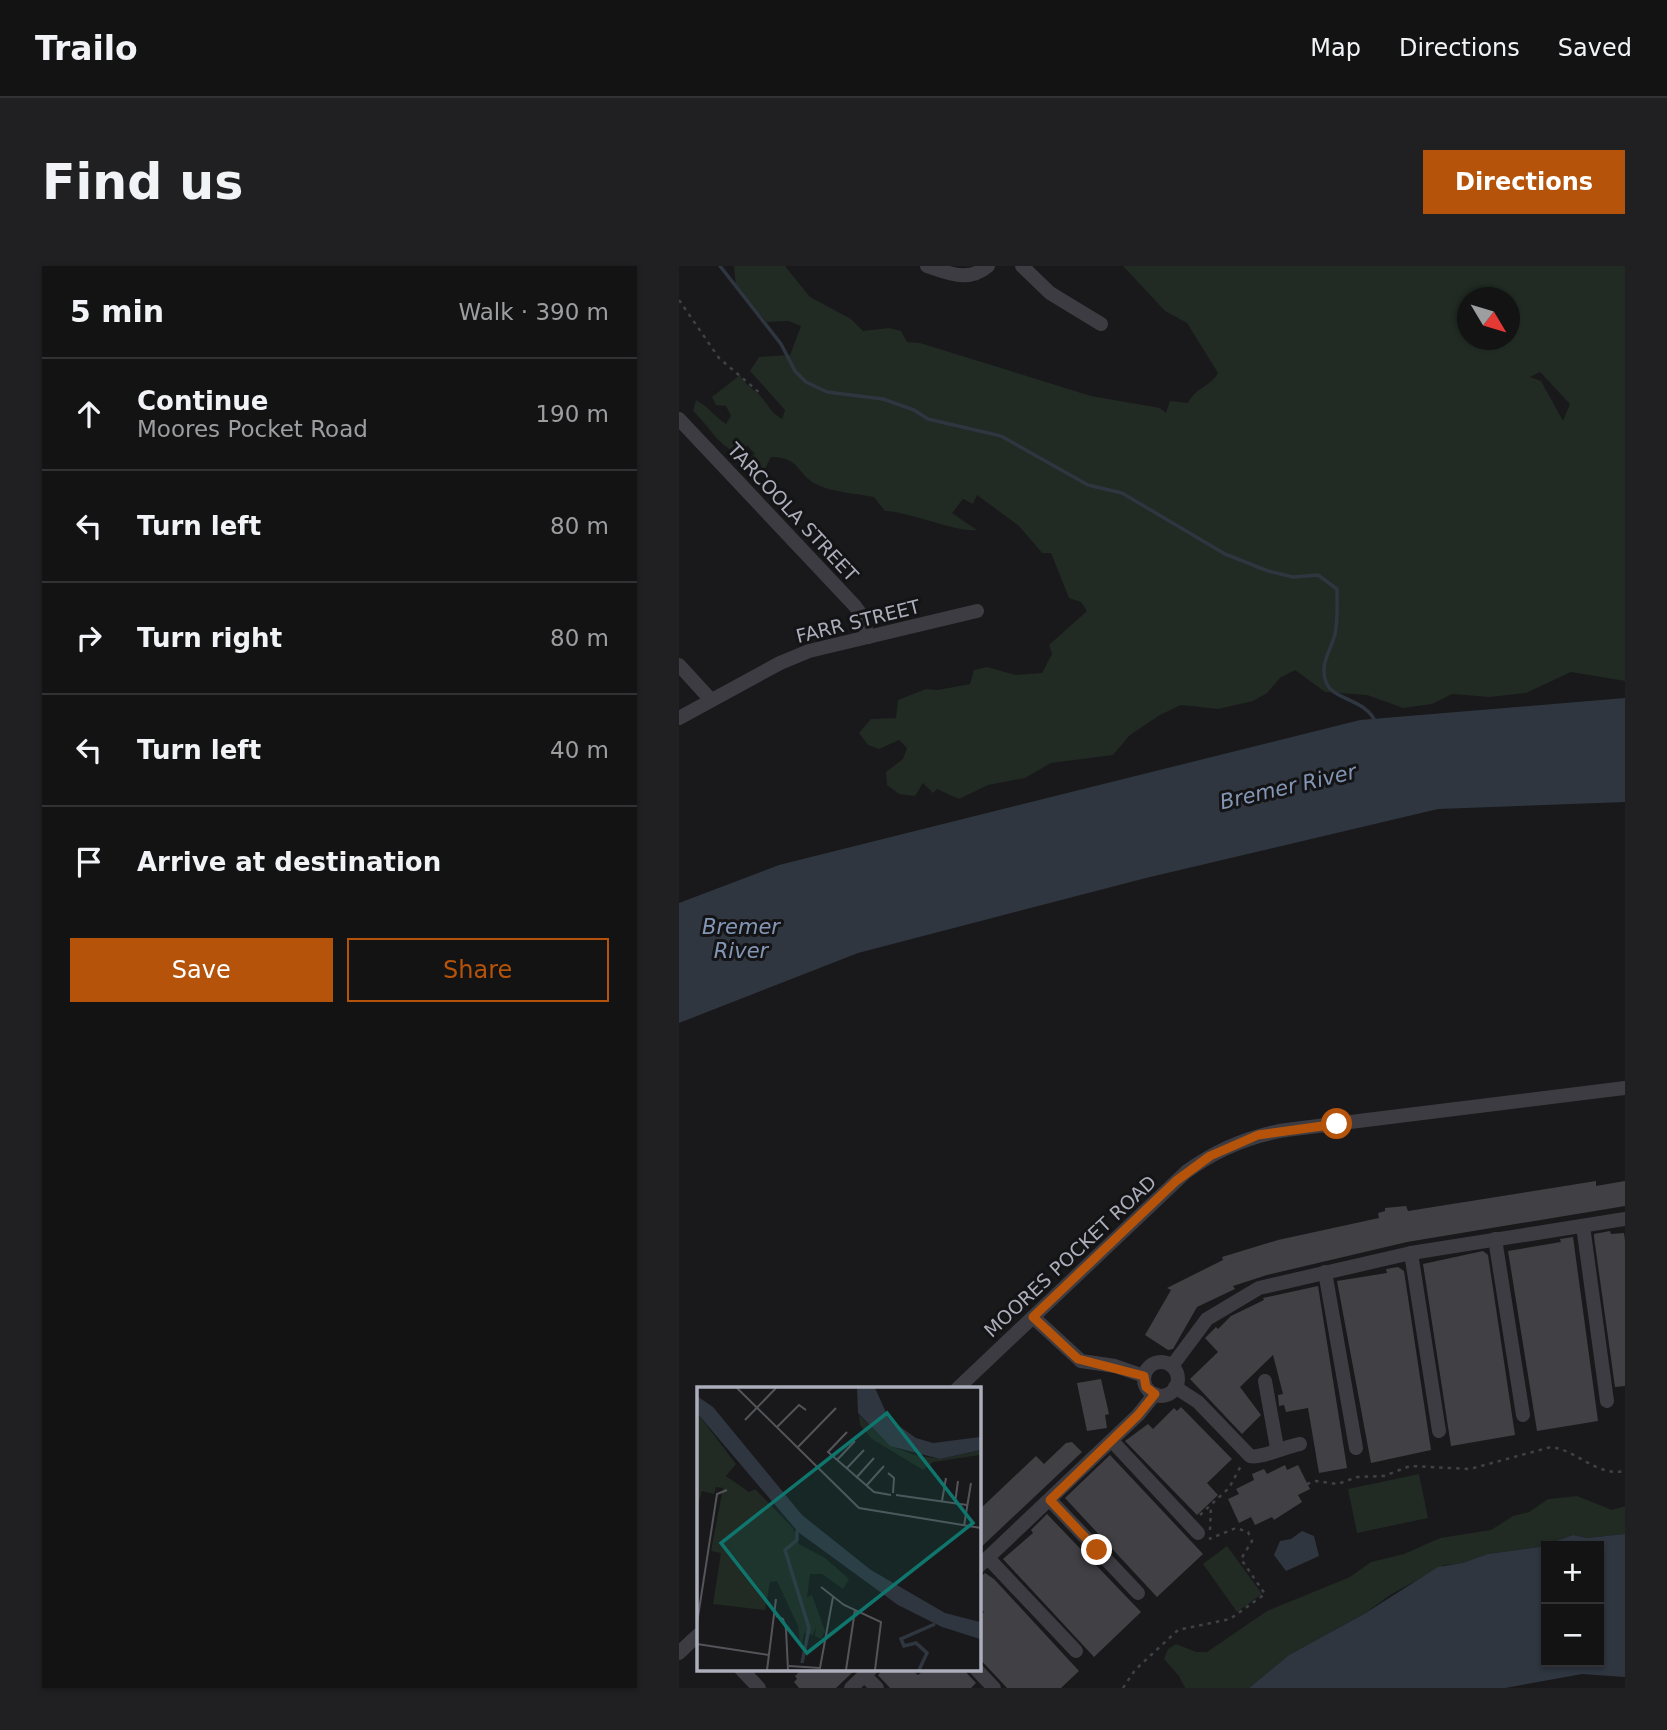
<!DOCTYPE html>
<meta charset="utf-8">
<style>
:root{--surface:#131314;--page:#202022;--text:#f1f3f6;--muted:#9d9ea0;--line:#323234;--accent:#b45309}
body{margin:0;font-family:"DejaVu Sans",sans-serif;background:var(--page);color:var(--text)}
.controls{position:absolute;right:21px;bottom:21px;display:grid;overflow:hidden;border-radius:0px;box-shadow:0 2px 5px #0004}
.controls button{width:63px;height:63px;display:grid;place-items:center;padding:0;border:0;border-bottom:2px solid var(--line);background:var(--surface);color:var(--text);font:35px sans-serif}
.compass{position:absolute;left:778px;top:21px;width:63px;height:63px;border-radius:50%;background:var(--surface);box-shadow:0 2px 5px #0004;rotate:128deg}
.stop{position:absolute;width:21px;height:21px;margin:-16px;border:5px solid #b45309;border-radius:50%;background:#fff}
.stop.end{background:#b45309;border-color:#fff;box-shadow:0 2px 7px #0008}
.list{margin:0;padding:0;list-style:none}
h2{display:flex;justify-content:space-between;align-items:center;height:91px;margin:0;padding:0 28px;font-size:30px}
h2 small{font-size:23px;font-weight:400;color:var(--muted)}
.list li{display:grid;grid-template-columns:46px 1fr auto;gap:21px;align-items:center;box-sizing:border-box;height:112px;padding:0 28px;border-top:2px solid var(--line)}
.list b{display:block;font-size:26px;white-space:nowrap}
.list p{margin:0;font-size:23px;white-space:nowrap;color:var(--muted)}
.list em{font-size:23px;font-style:normal;color:var(--muted)}
.actions{display:flex;gap:14px;padding:21px 28px}
.actions a{flex:1;padding:16px 0;border:2px solid var(--accent);border-radius:0px;text-align:center;font-size:24px;color:var(--accent)}
.actions .main{background:var(--accent);color:#fff}
.icon{flex:none;width:38px;height:38px;fill:none;stroke:currentColor;stroke-width:2;stroke-linecap:round;stroke-linejoin:round}
.map{position:relative;flex:none;width:946px;height:1422px;overflow:hidden;border-radius:0px}
header{display:flex;align-items:center;gap:42px;box-sizing:border-box;height:98px;padding:0 35px;background:var(--surface);border-bottom:2px solid var(--line)}
header strong{font-size:33px}
nav{display:flex;gap:38px;margin-inline-start:auto;font-size:24px}
.intro{display:flex;align-items:center;justify-content:space-between;box-sizing:border-box;height:168px;padding:0 42px}
h1{margin:0;font-size:49px}
.button{padding:18px 32px;border-radius:0px;background:var(--accent);color:#fff;font-size:24px;font-weight:700}
main{display:flex;gap:42px;padding:0 42px}
aside{flex:1;background:var(--surface);border-radius:0px;box-shadow:0 2px 5px #0004}
.map>svg:first-child{display:block}
.green{fill:#212a23;fill-rule:evenodd}
.water{fill:#2f3640;fill-rule:evenodd}
.lines{fill:none;stroke-linecap:round;stroke-linejoin:round}
.stream{stroke:#2f3640;stroke-width:3.5}
.building{fill:#414145}
.path{stroke:#404147;stroke-width:2.5;stroke-dasharray:3.5 5;stroke-linecap:butt}
.street{stroke:#3c3c42;stroke-width:14}
.route{stroke:#b45309;stroke-width:9}
.labels{text-anchor:middle;dominant-baseline:central;stroke-width:6;stroke-linejoin:round;paint-order:stroke}
.street-label{font-size:19px;fill:#acaebb;stroke:#141416}
.water-label{font-size:21px;font-style:italic;fill:#8397b5;stroke:#141416}
.inset-river{fill:none;stroke:#2f3640;stroke-width:3.5}
.inset-road{fill:none;stroke:#54555b;stroke-width:2}
.view{fill:#0f766e;fill-opacity:0.15;stroke:#0f766e;stroke-width:3.5}
.inset-edge{fill:none;stroke:#acaebb;stroke-width:3.5}
</style>
<header>
<strong>Trailo</strong>
<nav><a>Map</a><a>Directions</a><a>Saved</a></nav>
</header>
<div class="intro"><h1>Find us</h1><a class="button">Directions</a></div>
<main>
<aside>
<h2>5 min<small>Walk · 390 m</small></h2>
<ul class="list">
<li><svg class="icon" aria-label="ahead" viewBox="0 0 24 24"><path d="M12 20V5M6 11l6-6 6 6"/></svg><div><b>Continue</b><p>Moores Pocket Road</p></div><em>190 m</em></li>
<li><svg class="icon" aria-label="left" viewBox="0 0 24 24"><path d="M17 20v-9H6M10 6l-5 5 5 5"/></svg><div><b>Turn left</b></div><em>80 m</em></li>
<li><svg class="icon" aria-label="right" viewBox="0 0 24 24"><path d="M7 20v-9h11M14 6l5 5-5 5"/></svg><div><b>Turn right</b></div><em>80 m</em></li>
<li><svg class="icon" aria-label="left" viewBox="0 0 24 24"><path d="M17 20v-9H6M10 6l-5 5 5 5"/></svg><div><b>Turn left</b></div><em>40 m</em></li>
<li><svg class="icon" aria-label="arrive" viewBox="0 0 24 24"><path d="M6 21V4h12l-3 4 3 4H6"/></svg><div><b>Arrive at destination</b></div></li>
</ul>
<div class="actions"><a class="main">Save</a><a>Share</a></div>
</aside>
<div class="map">
<svg width="946" height="1422" viewBox="0 0 946 1422">
<rect width="100%" height="100%" fill="#19191b"/>
<g class="green">
<path d="M55 0H106L131 31 172 53 184 65 210 62 222 65 228 76 241 77 412 130 481 142 487 147 491 135 509 137C517 121 531 121 539 107L508 57 486 45 444 0H946V415L892 406 847 427 810 431 773 428 753 438 724 442 688 429 646 426 616 404 601 412 588 427 574 435 539 443 502 439 481 449 451 469 434 489 372 497 346 512 309 519 280 533 258 523 254 527 244 517 236 530 220 528 208 519 207 506 224 493 228 482 220 474 200 483 189 479 180 467 192 453 217 452 219 434 247 423 259 424 291 418 295 404 308 401 336 409 363 407 373 388 370 379 408 345 402 336 390 332 372 287H363L340 260 298 229 294 238 284 233 273 247 298 264C278 267 233 246 206 245L195 231C180 228 154 226 141 220 115 209 125 192 92 191L84 207H70L65 196 76 188 68 179 63 189C38 180 33 163 14 145L17 134C30 141 35 150 47 158L52 150 47 140 37 139 33 131 61 109C69 123 78 124 84 133 91 142 93 147 103 153L106 144 71 105 80 91 111 89 122 60 109 55 88 56 57 22ZM788 32H830V74H788ZM861 106 891 138 884 155 862 115 851 111Z"/>
<polygon points="740,1208 749,1252 678,1267 669,1223"/>
<polygon points="898,1230 933,1244 946,1240 946,1268 908,1272 894,1269 860,1281 809,1288 784,1298 765,1299 711,1329 685,1348 610,1389 570,1422 506,1422 500,1410 485,1393 489,1383 497,1378 517,1386 528,1386 588,1345 671,1311 692,1296 725,1288 761,1272 812,1264 834,1250 850,1246 869,1233"/>
<polygon points="548,1280 583,1328 558,1346 524,1298"/>
</g>
<g class="water">
<polygon points="946,432 946,536 759,543 467,612 179,687 0,757 0,637 100,599 681,454"/>
<polygon points="623,1265 635,1270 640,1290 607,1305 595,1289 601,1275 612,1273"/>
<path d="M946 1268V1411L903 1408 826 1422H570L610 1389 685 1348 759 1301 784 1297 809 1288 860 1281 894 1269 908 1272ZM920 1280V1396H867V1280Z"/>
</g>
<g class="lines">
<path class="stream" d="M41 0 102 78 116 105 127 116 148 126 204 133 235 144 249 153 322 170 409 219 443 227 546 288 589 305 614 311 639 309 658 323C658 338 659 354 656 368 652 384 640 399 647 416 654 435 687 432 697 457"/>
</g>
<g class="building">
<polygon points="917,915 917,920 946,915 946,940 728,976 588,1009 554,1020 556,1023 518,1041 494,1083 489,1084 466,1069 492,1024 488,1022 544,994 543,991 599,974 700,952 699,947 706,945 706,942 727,940 729,945"/>
<polygon points="931,965 932,968 945,967 946,974 946,1120 936,1121 915,971 915,968"/>
<polygon points="894,971 919,1155 858,1165 829,985 882,976 881,973"/>
<polygon points="804,985 809,989 836,1169 772,1180 744,998"/>
<polygon points="719,1001 725,1005 752,1184 692,1197 658,1015 708,1007 707,1003"/>
<polygon points="639,1020 668,1202 640,1207 629,1142 607,1146 605,1139 600,1140 599,1129 604,1128 594,1089 561,1121 582,1149 563,1168 511,1113 539,1086 526,1072 537,1061 539,1063 552,1050 585,1034 584,1032"/>
<polygon points="422,1113 430,1148 426,1149 428,1162 408,1165 398,1117"/>
<polygon points="502,1141 553,1193 528,1217 539,1229 518,1249 446,1175 469,1158 474,1163 495,1142 498,1145"/>
<polygon points="393,1176 403,1186 299,1284 299,1245 357,1190 365,1198 387,1177"/>
<polygon points="431,1189 524,1288 478,1331 386,1232"/>
<polygon points="606,1199 608,1204 619,1199 631,1223 619,1229 623,1236 595,1254 593,1251 576,1259 572,1251 560,1257 549,1233 560,1228 557,1223 575,1214 573,1208 585,1203 588,1208"/>
<polygon points="368,1248 462,1346 415,1391 324,1293 354,1267 352,1264"/>
<polygon points="306,1307 315,1313 400,1405 382,1422 328,1422 299,1391 299,1352 305,1346 299,1340 299,1313"/>
<polygon points="123,1403 177,1403 157,1422 120,1422 115,1416 118,1413 116,1410"/>
<polygon points="204,1403 232,1403 239,1409 246,1403 284,1403 297,1417 292,1422 211,1422 199,1409"/>
</g>
<g class="lines">
<g class="path">
<polyline points="0,34 40,92 82,128"/>
<polyline points="854,1137 913,1127"/>
<polyline points="771,1151 830,1141"/>
<polyline points="689,1168 747,1155"/>
<polyline points="635,1178 663,1173"/>
<path d="M628 1218 637 1215 659 1218 678 1211 705 1210 731 1200 791 1203 872 1181C898 1184 918 1211 946 1205"/>
<polyline points="521,1249 550,1222 563,1198"/>
<polyline points="531,1264 532,1239"/>
<polyline points="459,1309 502,1268"/>
<polyline points="398,1367 441,1326"/>
<polyline points="339,1422 380,1383"/>
<polyline points="444,1422 456,1404 499,1364 551,1353 586,1328 562,1293 573,1275 569,1266 557,1262 530,1273"/>
</g>
<g class="street">
<path d="M248 0C270 7 289 17 309 0"/>
<polyline points="343,0 371,27 422,58"/>
<polyline points="0,153 176,340 183,350 189,371"/>
<polyline points="0,399 32,434"/>
<polyline points="0,452 101,397 130,385 298,345"/>
<polyline points="904,960 928,1135"/>
<polyline points="816,973 844,1149"/>
<polyline points="732,987 760,1165"/>
<polyline points="646,1006 677,1182"/>
<polyline points="354,1051 402,1095 436,1100 465,1110"/>
<circle cx="482" cy="1113" r="17"/>
<polyline points="493,1100 528,1053 580,1022 732,987 946,953"/>
<polyline points="586,1115 598,1182"/>
<path d="M496 1121 519 1136 571 1190C581 1193 608 1180 621 1178"/>
<path d="M278 1123 507 906C537 884 570 870 607 864L946 822"/>
<polyline points="433,1175 519,1267"/>
<polyline points="371,1234 459,1327"/>
<polyline points="309,1292 397,1385"/>
<polyline points="299,1301 459,1149 476,1128"/>
<polyline points="0,1387 19,1369"/>
<polyline points="62,1403 80,1422"/>
<polyline points="297,1403 315,1422"/>
<polyline points="185,1409 198,1422"/>
<polyline points="172,1422 192,1403"/>
</g>
</g>
<g class="lines">
<polyline class="route" points="418,1284 371,1234 459,1149 476,1128 467,1121 465,1110 399,1093 354,1051 497,915 531,890 579,869 658,858"/>
</g>
<g class="labels">
<g class="street-label">
<text transform="translate(114 246) rotate(47)">TARCOOLA STREET</text>
<text transform="translate(179 355) rotate(-14)">FARR STREET</text>
<text transform="translate(391 990) rotate(-43)">MOORES POCKET ROAD</text>
</g>
<g class="water-label">
<text transform="translate(609 521) rotate(-13)">Bremer River</text>
<text x="62" y="661">Bremer<tspan x="62" dy="24">River</tspan></text>
</g>
</g>
<g transform="translate(18 1121)">
<rect width="284" height="284" fill="#19191b"/>
<path d="M1 27 39 77 29 89 52 105 58 102 96 141 102 157 128 171 152 192 146 202 125 187H113L110 210 115 208 128 244 124 252 118 249 119 240 116 248 107 246 104 264 101 239 80 194 73 195 68 223 16 217 24 166 14 164 26 101 19 100 17 107 5 104 0 121ZM162 28 192 58 217 68 244 72 283 63V68L236 75 226 83 175 52 163 38Z" fill="#212a23"/>
<path d="M160 1H178L192 32 219 51 236 56 283 50V63L243 72 193 59 161 26ZM0 9 16 20 105 128 174 183 248 226 283 235V252L245 240 201 218 101 145 0 26Z" fill="#2f3640"/>
<path class="inset-river" d="M100 143V153L88 163 112 241 105 276M222 283 230 266 219 256 207 259 204 252 238 237"/>
<path class="inset-road" d="M40 1 162 121 284 141M48 33 79 1M80 40 102 18 109 23M150 45 131 65 177 105 194 108M100 61 139 21M140 73 158 54M149 82 167 63M191 86 197 91 196 106M159 91 177 71M169 99 187 79M199 108 270 118M245 114 249 91M258 116 261 94M267 139 274 96M124 200 147 218 184 235 178 283M79 229 86 232 89 242 91 283M0 236 20 107 30 103M0 257 72 268M92 279 123 281 136 210M70 283 79 212M149 283 158 223"/>
<path class="view" d="M190 26 276 136 110 266 24 156Z"/>
<rect width="284" height="284" class="inset-edge"/>
</g>
</svg>
<div class="controls">
<button>+</button>
<button>−</button>
</div>
<svg class="compass" viewBox="-18 -18 36 36"><path d="M0-13l5 13h-10z" fill="#e53935"/><path d="M0 13l5-13h-10z" fill="#9d9ea0"/></svg>
<div class="stop" style="left:658px;top:858px"></div>
<div class="stop end" style="left:418px;top:1284px"></div>
</div>
</main>
